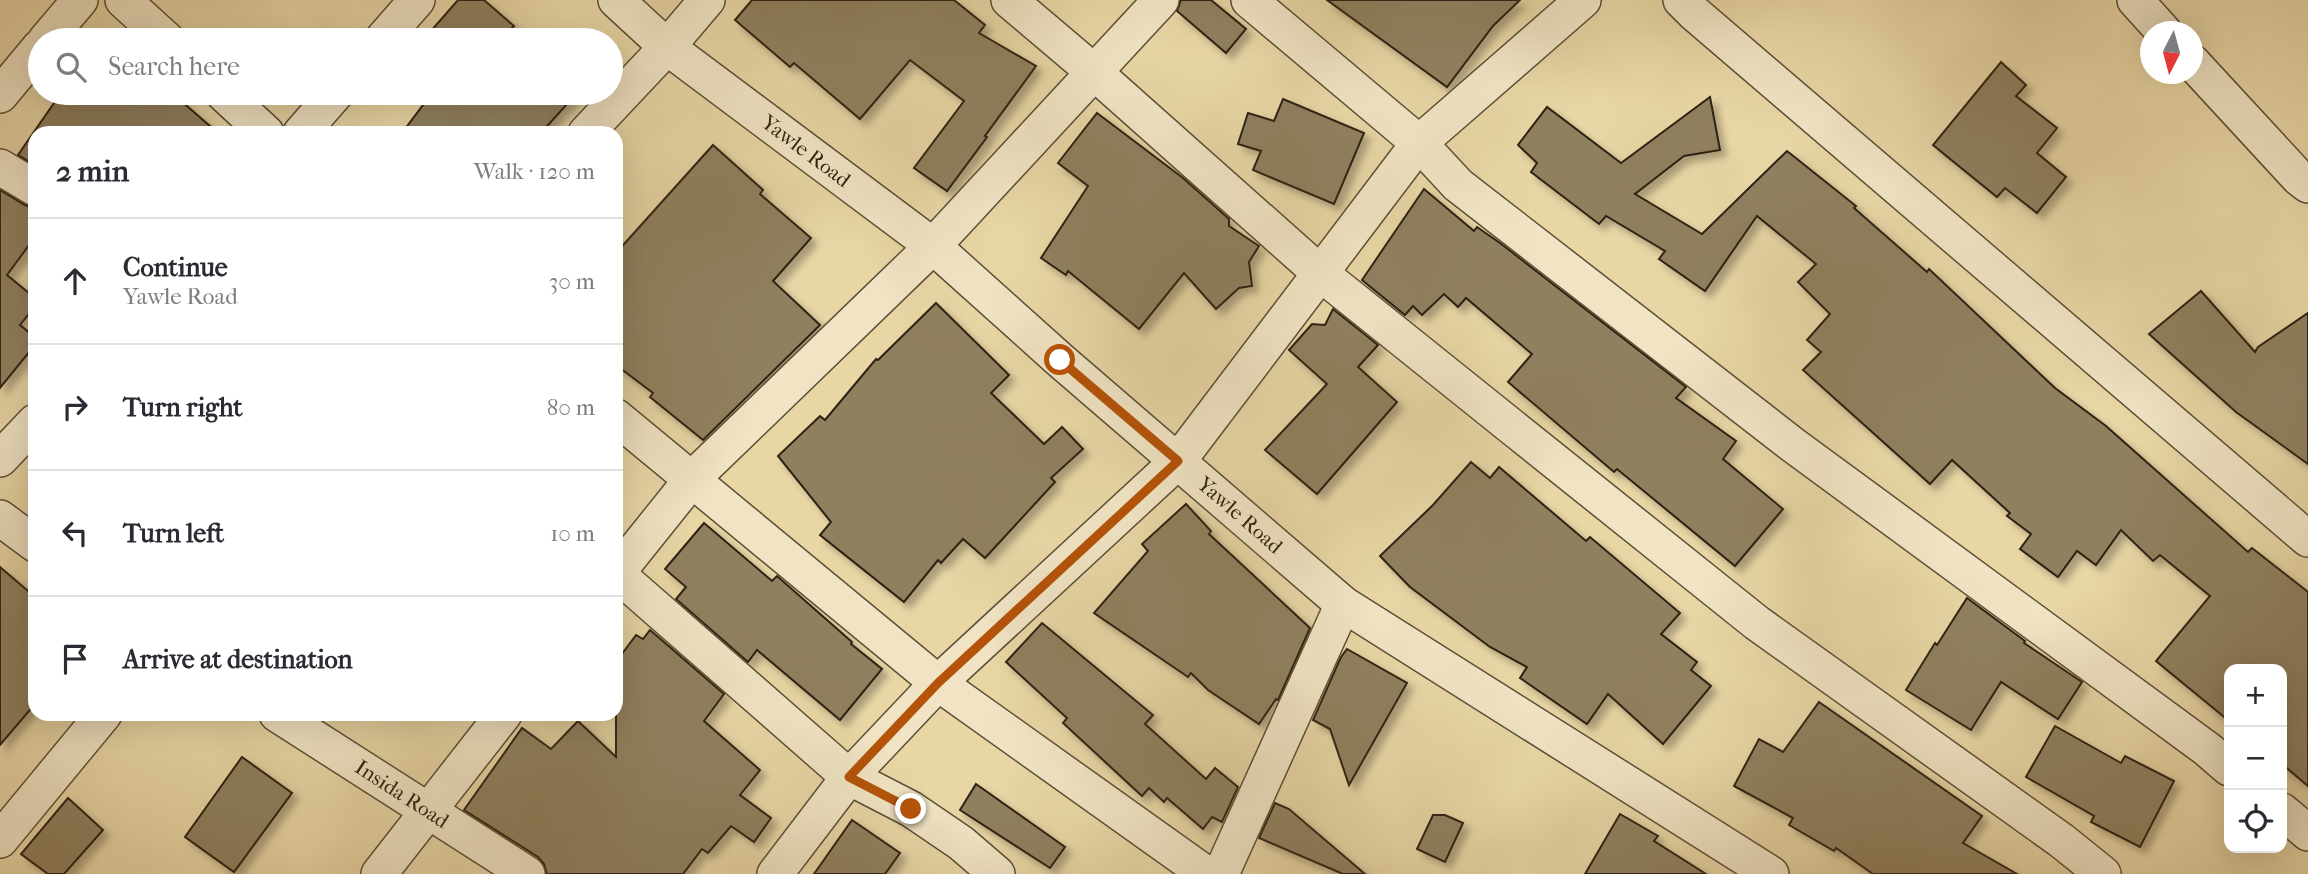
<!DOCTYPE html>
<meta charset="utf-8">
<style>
:root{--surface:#fff;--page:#f2f2f3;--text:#2b2b33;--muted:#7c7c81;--line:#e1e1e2}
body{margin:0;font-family:"IM FELL French Canon",serif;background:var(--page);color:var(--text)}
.controls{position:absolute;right:21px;bottom:21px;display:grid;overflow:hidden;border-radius:14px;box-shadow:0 7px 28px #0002}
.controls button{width:63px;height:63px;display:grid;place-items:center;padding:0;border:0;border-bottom:2px solid var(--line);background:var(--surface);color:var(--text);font:35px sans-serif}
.compass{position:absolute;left:2140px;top:21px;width:63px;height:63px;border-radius:50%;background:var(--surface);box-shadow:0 7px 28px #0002;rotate:186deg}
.stop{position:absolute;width:21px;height:21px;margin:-16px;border:5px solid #b45309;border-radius:50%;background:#fff}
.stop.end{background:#b45309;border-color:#fff;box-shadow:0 2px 7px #0008}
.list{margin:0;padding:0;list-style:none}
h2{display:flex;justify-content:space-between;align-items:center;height:91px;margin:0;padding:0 28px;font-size:30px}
h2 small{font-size:23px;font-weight:400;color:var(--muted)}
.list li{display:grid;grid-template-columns:46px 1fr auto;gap:21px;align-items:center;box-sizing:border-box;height:126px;padding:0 28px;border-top:2px solid var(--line)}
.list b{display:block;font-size:26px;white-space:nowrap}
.list p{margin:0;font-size:23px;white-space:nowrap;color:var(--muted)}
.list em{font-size:23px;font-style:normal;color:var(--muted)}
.icon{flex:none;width:38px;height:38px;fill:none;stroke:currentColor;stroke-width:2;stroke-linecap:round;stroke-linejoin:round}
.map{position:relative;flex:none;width:2308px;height:874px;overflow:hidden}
.search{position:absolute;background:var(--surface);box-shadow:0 7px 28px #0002;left:28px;top:28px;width:595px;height:77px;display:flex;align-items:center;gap:18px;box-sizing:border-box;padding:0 24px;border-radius:38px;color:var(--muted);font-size:26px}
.panel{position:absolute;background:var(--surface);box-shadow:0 7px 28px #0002;left:28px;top:126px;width:595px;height:595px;border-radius:21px}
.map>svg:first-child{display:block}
.building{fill:#8f805e;stroke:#2e2212;stroke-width:2;filter:url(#shadow)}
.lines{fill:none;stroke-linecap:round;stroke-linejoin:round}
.street-casing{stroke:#5c4f37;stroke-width:38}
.street{stroke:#f0e4c4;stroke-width:35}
.route{stroke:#b45309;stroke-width:9}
.labels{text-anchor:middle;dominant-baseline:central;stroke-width:5;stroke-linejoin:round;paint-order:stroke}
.street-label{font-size:21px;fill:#2e2212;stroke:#f0e4c4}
</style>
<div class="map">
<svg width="2308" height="874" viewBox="0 0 2308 874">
<defs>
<filter id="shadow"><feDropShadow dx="6" dy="6" stdDeviation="3.5" flood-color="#0004"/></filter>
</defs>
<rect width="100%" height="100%" fill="#e8d6a5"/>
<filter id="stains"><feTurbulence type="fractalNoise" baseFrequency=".00286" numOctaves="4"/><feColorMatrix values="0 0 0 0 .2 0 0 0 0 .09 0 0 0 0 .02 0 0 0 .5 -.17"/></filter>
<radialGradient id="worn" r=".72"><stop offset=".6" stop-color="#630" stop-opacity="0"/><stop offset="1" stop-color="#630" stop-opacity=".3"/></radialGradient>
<g class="building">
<polygon points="458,0 484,0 514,26 501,40 423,40"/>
<polygon points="752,0 954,0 985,25 979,33 1036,66 985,136 987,137 947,191 914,168 964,101 910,60 860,119 794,63 790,67 735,20"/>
<polygon points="1181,0 1211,0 1246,29 1226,53 1177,11"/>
<polygon points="1327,0 1520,0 1493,26 1447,87"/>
<polygon points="2001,62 2026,85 2016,96 2057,128 2037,153 2066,177 2037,213 2005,188 1997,197 1933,145"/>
<polygon points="61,93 172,93 218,133 35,133 35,165 18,155"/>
<polygon points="432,93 577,93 541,133 402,133"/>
<polygon points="1710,97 1720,150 1684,156 1635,194 1702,234 1787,151 1856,206 1854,208 1927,272 1929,269 2055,388 2106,426 2248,552 2252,548 2308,592 2308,786 2282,764 2282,669 2229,669 2229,721 2156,661 2210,596 2160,555 2153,561 2121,530 2096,565 2077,551 2058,577 2020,549 2031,534 2007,516 2010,513 1952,460 1930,484 1803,370 1821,352 1807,340 1830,314 1798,282 1816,264 1757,216 1705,291 1659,259 1665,251 1606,216 1599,224 1531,172 1537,163 1518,145 1547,107 1621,163"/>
<polygon points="1283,99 1364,133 1334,204 1253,170 1261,151 1238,144 1248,113 1274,121"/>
<polygon points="1097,113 1183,178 1229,219 1229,226 1259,246 1249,262 1252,286 1239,288 1216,309 1184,273 1139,329 1068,271 1066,275 1041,258 1088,186 1058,163"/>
<polygon points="713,145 763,190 760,194 811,238 773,281 820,325 703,440 650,397 653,393 616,365 616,253"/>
<polygon points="1424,189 1474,231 1477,227 1500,243 1686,387 1676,398 1736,441 1723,459 1783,509 1735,566 1617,469 1614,472 1508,382 1532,354 1466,298 1458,307 1444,294 1422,315 1413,306 1405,315 1362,280"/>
<polygon points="0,190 25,205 35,208 35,237 7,275 35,298 35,306 20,325 35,337 35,345 0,388"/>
<polygon points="2201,291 2255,352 2258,347 2308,313 2308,464 2236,412 2149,334"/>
<polygon points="936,303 1009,375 991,393 1044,444 1062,427 1083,449 1051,478 1055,482 985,558 963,539 941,563 938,560 904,602 820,535 831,522 778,456 820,416 825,420 876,359 878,360"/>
<polygon points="1333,309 1378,345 1358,367 1397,402 1317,494 1265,450 1327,384 1289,350 1312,324 1325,325"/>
<polygon points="1471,462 1490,478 1499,467 1586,541 1590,537 1680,613 1661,634 1697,662 1691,670 1711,686 1663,744 1608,694 1587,724 1520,678 1527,667 1490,647 1410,587 1380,556 1433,505"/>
<polygon points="1186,504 1211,531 1209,534 1310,628 1278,700 1276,699 1259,724 1208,690 1191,673 1188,677 1094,613 1148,551 1142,544"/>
<polygon points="704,523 772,581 777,576 852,642 851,644 882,669 840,720 757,650 748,662 676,599 686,587 665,569"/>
<polygon points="0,567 35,597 35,704 0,745"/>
<polygon points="1967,598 2025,641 2024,643 2082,682 2058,719 2001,682 1971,730 1906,690 1935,643 1937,645"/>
<polygon points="1042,623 1153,715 1145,724 1206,779 1215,768 1238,787 1222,822 1212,817 1203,829 1167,798 1164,802 1149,788 1142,796 1063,723 1067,718 1006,662"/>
<polygon points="650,630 724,694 704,721 760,770 740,795 771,818 754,842 731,826 708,853 702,849 683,874 547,874 544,864 538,857 464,810 522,728 551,749 578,721 616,757 616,662 636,635 643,639"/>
<polygon points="1347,649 1407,683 1349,785 1330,729 1313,720 1341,657"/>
<polygon points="1819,702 1982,816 1963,843 2017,874 1873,874 1836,848 1834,851 1789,825 1793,818 1734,786 1759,739 1783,752"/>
<polygon points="2055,726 2121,763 2125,756 2174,781 2140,847 2091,822 2094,816 2026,777"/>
<polygon points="242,757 292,793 234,872 185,837"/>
<polygon points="976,784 1065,847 1050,868 960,810"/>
<polygon points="68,798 103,830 64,874 48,874 21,854"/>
<polygon points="1275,803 1289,809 1365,874 1343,874 1259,838"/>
<polygon points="1620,814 1658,836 1654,841 1706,874 1585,874"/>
<polygon points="1433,815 1445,815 1463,823 1445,862 1417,849"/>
<polygon points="852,820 900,853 885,874 814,874"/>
</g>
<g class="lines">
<defs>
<g id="street">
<polyline points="123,0 167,40"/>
<polyline points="616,0 667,47 933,246 1060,360 1343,604 1771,874"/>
<polyline points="1009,0 1094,72 1320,273 1512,427 1757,623 2062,841 2103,874"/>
<polyline points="1249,0 1419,143 1458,185 1793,445 2207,749 2229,768"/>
<polyline points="1681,0 1694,13 2308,539"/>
<polyline points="2135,0 2164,32"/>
<polyline points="46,40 80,0"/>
<polyline points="382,40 417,0"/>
<polyline points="2192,62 2299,178 2308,185"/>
<polyline points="223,93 266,133"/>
<polyline points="0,95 40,47"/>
<polyline points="301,133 336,93"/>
<polyline points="586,133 667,47 707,0"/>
<polyline points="0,167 35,188"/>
<polyline points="616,417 938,683 1206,874"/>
<polyline points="0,459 35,422"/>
<polyline points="0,518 35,544"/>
<polyline points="616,573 849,777 911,809 961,843 997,874"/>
<polyline points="616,574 693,478 933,246 1161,0"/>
<polyline points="277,714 527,874"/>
<polyline points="2282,811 2308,833"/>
<polyline points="0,840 104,714"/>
<polyline points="379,874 504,714"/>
<polyline points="775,874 849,777 938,683 1178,461 1419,143 1583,0"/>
<polyline points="1221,874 1343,604"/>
</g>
</defs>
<use href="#street" class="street-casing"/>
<use href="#street" class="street"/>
</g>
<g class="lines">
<polyline class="route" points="911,809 849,777 938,683 1178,461 1060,360"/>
</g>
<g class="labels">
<g class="street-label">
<text transform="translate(806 151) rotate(37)">Yawle Road</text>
<text transform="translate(1240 515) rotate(41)">Yawle Road</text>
<text transform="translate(402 794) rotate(33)">Insida Road</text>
</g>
</g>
<rect width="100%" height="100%" filter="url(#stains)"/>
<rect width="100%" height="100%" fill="url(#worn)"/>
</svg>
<div class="controls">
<button>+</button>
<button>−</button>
<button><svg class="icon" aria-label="locate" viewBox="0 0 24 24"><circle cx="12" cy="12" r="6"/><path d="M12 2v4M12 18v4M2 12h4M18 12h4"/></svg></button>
</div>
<svg class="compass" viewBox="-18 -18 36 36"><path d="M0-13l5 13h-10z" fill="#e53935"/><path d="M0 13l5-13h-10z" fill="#7c7c81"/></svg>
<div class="stop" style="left:1060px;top:360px"></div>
<div class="stop end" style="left:911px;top:809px"></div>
<div class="search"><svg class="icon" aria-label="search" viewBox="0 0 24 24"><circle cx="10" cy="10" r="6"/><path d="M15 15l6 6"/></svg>Search here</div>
<section class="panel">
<h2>2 min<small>Walk · 120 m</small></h2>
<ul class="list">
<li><svg class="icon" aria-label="ahead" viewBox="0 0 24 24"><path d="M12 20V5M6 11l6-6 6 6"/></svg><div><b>Continue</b><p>Yawle Road</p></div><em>30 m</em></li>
<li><svg class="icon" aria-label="right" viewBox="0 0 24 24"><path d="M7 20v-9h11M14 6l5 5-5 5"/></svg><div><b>Turn right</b></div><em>80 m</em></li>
<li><svg class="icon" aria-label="left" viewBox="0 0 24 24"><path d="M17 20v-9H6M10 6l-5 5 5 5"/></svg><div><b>Turn left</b></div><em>10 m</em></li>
<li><svg class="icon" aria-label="arrive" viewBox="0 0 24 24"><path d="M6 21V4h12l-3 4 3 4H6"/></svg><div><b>Arrive at destination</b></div></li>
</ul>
</section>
</div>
